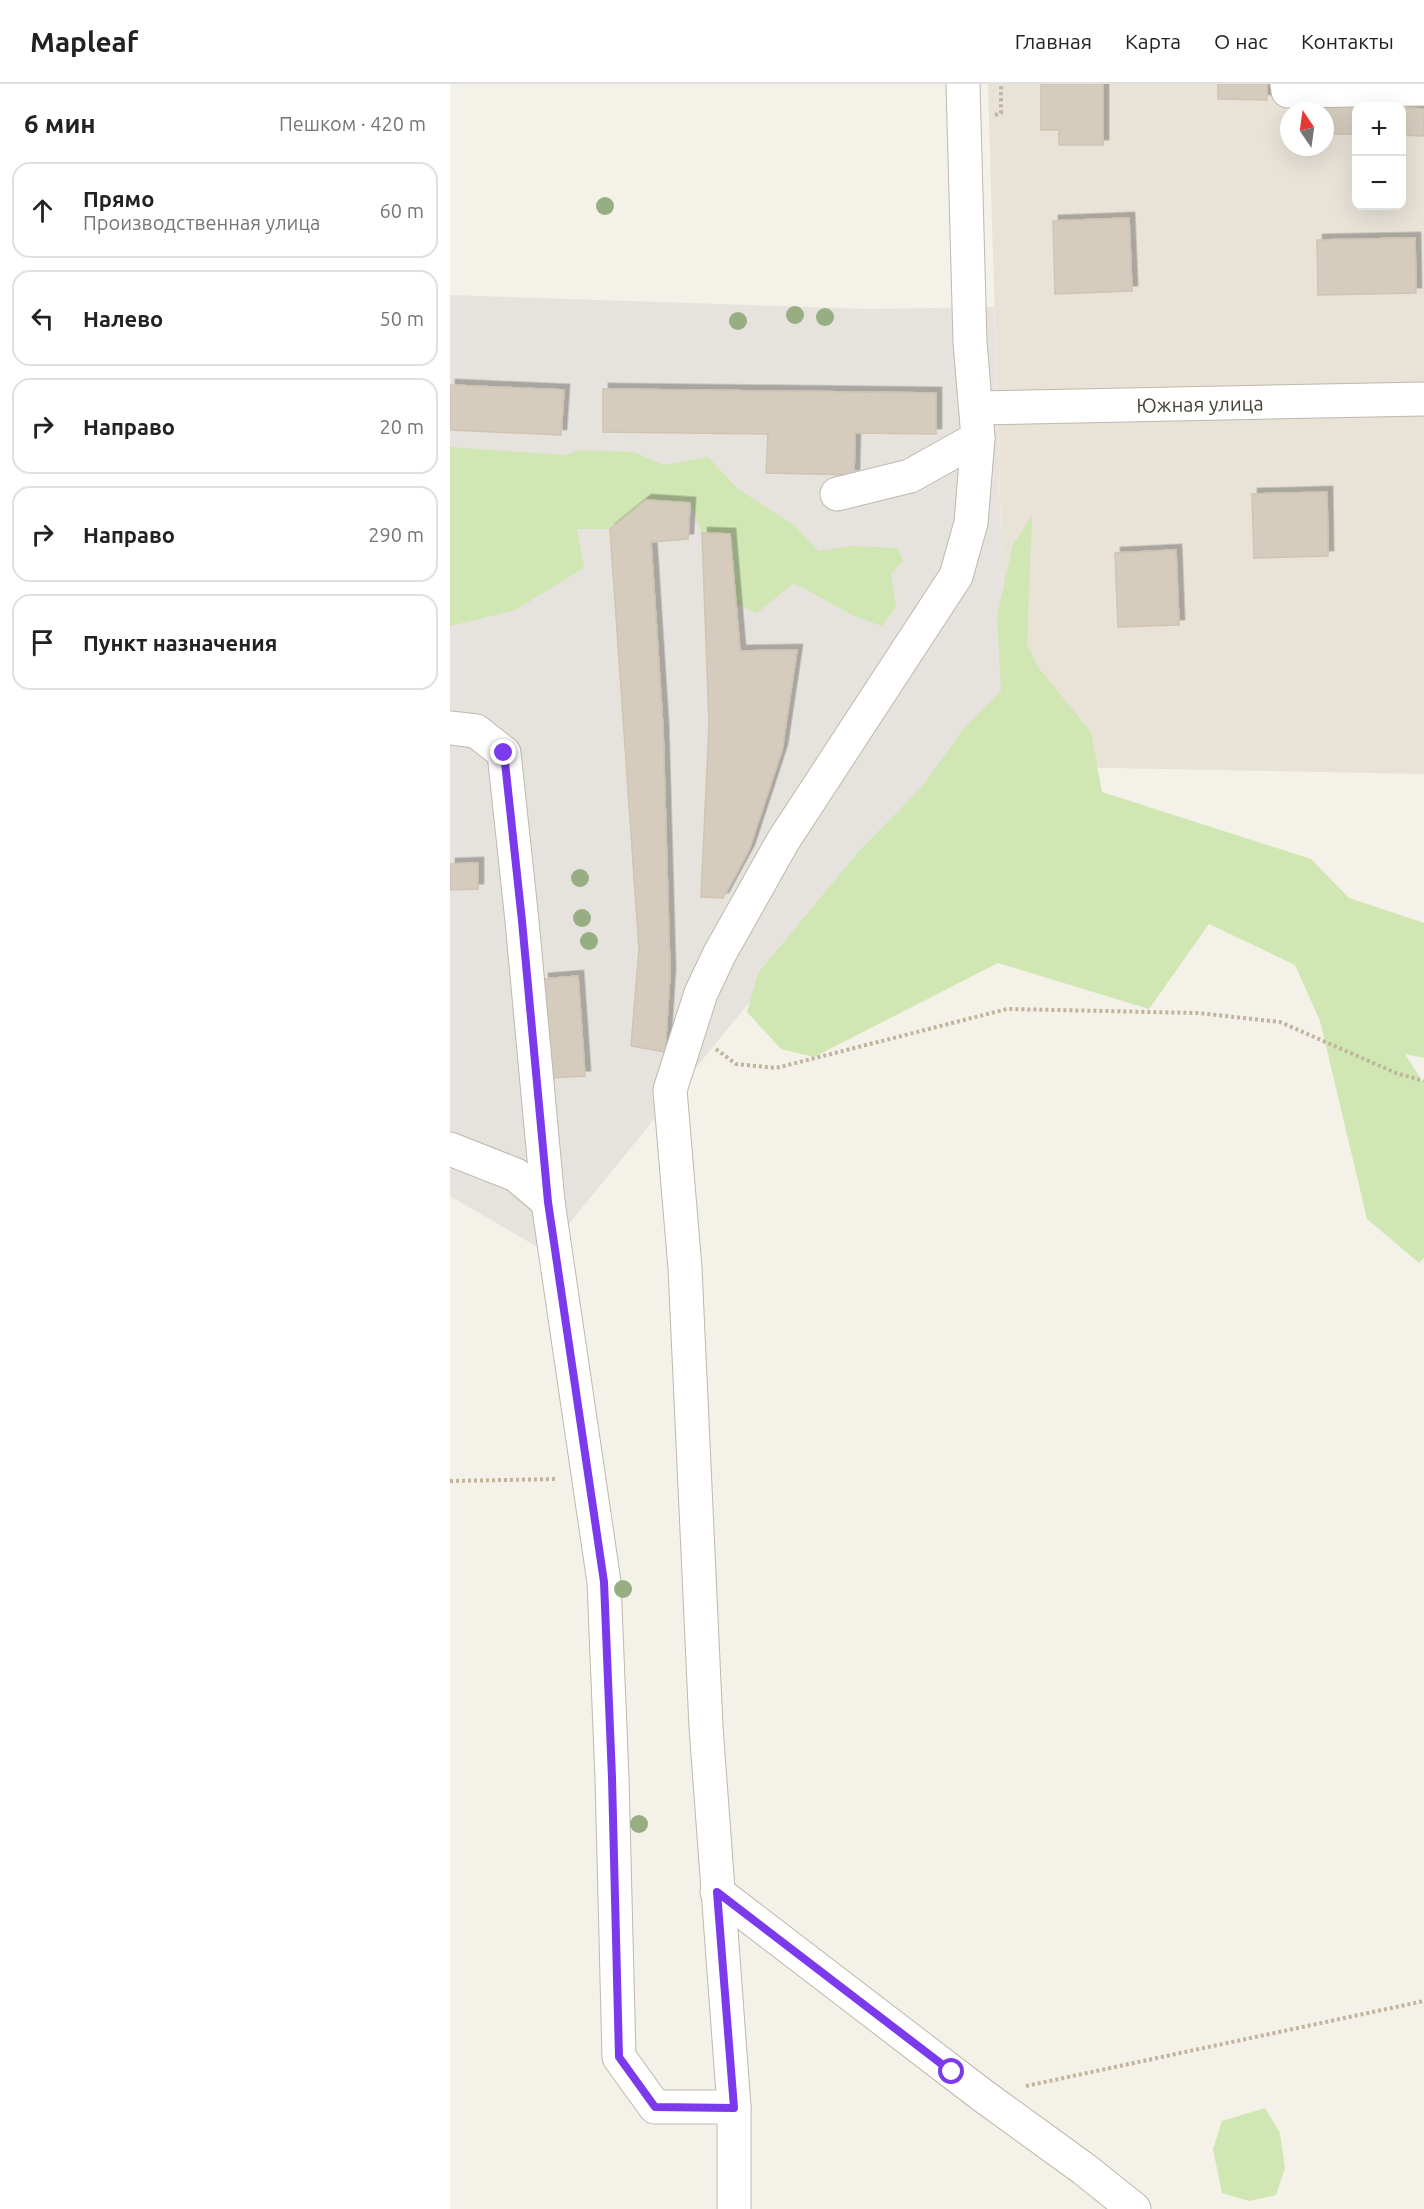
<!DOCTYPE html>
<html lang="ru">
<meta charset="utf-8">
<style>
:root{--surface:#fff;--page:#f2f2f2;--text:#222;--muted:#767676;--line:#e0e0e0}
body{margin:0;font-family:Ubuntu,sans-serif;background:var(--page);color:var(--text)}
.controls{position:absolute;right:18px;top:18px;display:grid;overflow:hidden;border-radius:12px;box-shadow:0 6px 24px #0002}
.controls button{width:54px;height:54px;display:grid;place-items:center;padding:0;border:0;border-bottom:2px solid var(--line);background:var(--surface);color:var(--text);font:30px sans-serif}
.compass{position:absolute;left:830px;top:18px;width:54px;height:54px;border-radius:50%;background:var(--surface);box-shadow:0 6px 24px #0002;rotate:347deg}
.stop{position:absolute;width:18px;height:18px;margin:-14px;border:4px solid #7c3aed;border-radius:50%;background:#fff}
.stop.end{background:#7c3aed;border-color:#fff;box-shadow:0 2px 6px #0008}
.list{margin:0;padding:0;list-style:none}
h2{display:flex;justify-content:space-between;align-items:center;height:78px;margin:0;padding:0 24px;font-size:26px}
h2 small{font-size:20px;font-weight:400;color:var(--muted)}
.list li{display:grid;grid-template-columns:39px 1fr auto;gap:18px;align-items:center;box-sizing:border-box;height:96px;margin:0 12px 12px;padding:0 12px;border:2px solid var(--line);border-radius:18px}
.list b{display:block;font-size:22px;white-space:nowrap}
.list p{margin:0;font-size:20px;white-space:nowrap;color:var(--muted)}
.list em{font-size:20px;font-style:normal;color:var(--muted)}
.icon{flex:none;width:33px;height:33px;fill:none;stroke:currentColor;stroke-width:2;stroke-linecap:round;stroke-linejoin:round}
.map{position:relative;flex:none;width:974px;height:2125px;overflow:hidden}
header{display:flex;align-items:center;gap:36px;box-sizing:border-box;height:84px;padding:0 30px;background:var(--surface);border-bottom:2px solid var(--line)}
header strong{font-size:28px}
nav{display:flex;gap:33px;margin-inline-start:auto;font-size:21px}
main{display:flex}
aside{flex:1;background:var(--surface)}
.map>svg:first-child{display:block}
.residential{fill:#e8e2d7;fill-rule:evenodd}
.industrial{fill:#e6e2dd}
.green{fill:#d0e7b3}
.building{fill:#d5ccbe;stroke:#d0c4b2;stroke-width:1.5;filter:url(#shadow)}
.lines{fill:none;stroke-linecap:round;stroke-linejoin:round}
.minor-casing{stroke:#bfb8ac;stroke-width:35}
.path{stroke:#c1b49d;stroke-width:4;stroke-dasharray:3 3;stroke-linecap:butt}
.minor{stroke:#fff;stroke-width:33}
.tree{fill:#96ae81}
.route{stroke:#7c3aed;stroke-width:8}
.labels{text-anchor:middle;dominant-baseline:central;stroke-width:4.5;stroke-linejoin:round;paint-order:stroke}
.street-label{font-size:20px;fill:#474137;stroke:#fff}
</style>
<header>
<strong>Mapleaf</strong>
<nav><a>Главная</a><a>Карта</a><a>О нас</a><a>Контакты</a></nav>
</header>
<main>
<aside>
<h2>6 мин<small>Пешком · 420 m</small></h2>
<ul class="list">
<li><svg class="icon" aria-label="ahead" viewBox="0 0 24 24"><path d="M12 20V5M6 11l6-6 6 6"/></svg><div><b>Прямо</b><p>Производственная улица</p></div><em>60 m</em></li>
<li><svg class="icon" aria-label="left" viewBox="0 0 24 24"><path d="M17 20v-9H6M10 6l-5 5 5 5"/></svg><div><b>Налево</b></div><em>50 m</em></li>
<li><svg class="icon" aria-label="right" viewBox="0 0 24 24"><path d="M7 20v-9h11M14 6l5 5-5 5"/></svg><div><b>Направо</b></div><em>20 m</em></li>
<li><svg class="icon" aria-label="right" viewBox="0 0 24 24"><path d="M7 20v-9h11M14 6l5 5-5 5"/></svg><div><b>Направо</b></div><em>290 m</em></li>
<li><svg class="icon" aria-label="arrive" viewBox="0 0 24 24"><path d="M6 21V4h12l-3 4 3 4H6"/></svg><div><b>Пункт назначения</b></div></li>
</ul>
</aside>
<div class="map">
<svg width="974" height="2125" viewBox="0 0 974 2125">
<defs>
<filter id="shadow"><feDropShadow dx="5.5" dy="-5.5" stdDeviation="0" flood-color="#0004"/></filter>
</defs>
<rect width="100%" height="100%" fill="#f4f1e9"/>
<path class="residential" d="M538 0H974V690L558 682ZM906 22H952V122H906ZM839 27H875V63H839Z"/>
<polygon class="industrial" points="0,211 421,225 544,223 558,682 442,743 96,1168 0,1112"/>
<g class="green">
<polygon points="0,363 115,371 130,366 184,368 214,381 258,373 288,405 344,441 369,467 401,462 448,464 453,477 441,490 446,523 432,542 404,532 344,499 307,529 286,519 280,450 252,449 240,419 196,416 160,445 127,445 134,484 65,526 0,542"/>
<polygon points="582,431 577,560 588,583 641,648 652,708 861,775 899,814 974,839 974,974 955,970 974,1000 974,1174 969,1179 917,1135 870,937 845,881 759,840 699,925 548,879 364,973 331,965 297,928 308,889 409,767 472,703 511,648 551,607 547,532 563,461"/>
<polygon points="815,2024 830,2049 835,2084 826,2111 799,2117 772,2109 763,2065 772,2037"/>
</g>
<g class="building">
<polygon points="591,0 653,0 653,61 609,61 609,46 591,46"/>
<polygon points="768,0 817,0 817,16 768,15"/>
<polygon points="872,23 906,23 906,50 875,50 875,27 871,27"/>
<polygon points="952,24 974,25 974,52 952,51"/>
<polygon points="679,134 682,207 605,210 603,137"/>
<polygon points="965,154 966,209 868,211 867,156"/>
<polygon points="0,301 114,306 111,351 0,346"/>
<polygon points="153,305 486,309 486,350 405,349 404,391 316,389 318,350 153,348"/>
<polygon points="877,408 878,472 804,474 802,410"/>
<polygon points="196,416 240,419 238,455 201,458 213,645 220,889 215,968 181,962 189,865 160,445"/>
<polygon points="252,449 280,450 290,567 347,566 332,666 299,766 273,814 251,813 259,640"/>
<polygon points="726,466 729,541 668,543 665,469"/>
<polygon points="28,779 28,805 0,806 0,780"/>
<polygon points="128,892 135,992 100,994 93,895"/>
</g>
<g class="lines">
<defs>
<g id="minor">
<polyline points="837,0 838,7 974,5"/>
<path id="s1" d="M526 324 974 315"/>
<polyline points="387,410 460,392 528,354"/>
<polyline points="0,644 26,647 54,669 72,837 98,1118 154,1498 162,1694 169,1973 205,2023 284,2023"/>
<polyline points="0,1065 66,1091 98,1118"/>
<polyline points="267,1808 532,2011 634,2085 684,2125"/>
<polyline points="284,2125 284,2023 256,1643 235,1184 220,1006 251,909 270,869 333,757 506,492 521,439 528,354 520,258 513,0"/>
</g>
</defs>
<use href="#minor" class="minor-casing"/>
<g class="path">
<polyline points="545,31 551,29 551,0"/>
<polyline points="266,965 286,980 326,984 557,925 748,929 830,938 946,989 974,997"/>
<polyline points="0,1397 108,1395"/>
<polyline points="576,2002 974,1917"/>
</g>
<use href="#minor" class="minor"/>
</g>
<g class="tree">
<circle cx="155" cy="122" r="9"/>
<circle cx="345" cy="231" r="9"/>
<circle cx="375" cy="233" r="9"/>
<circle cx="288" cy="237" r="9"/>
<circle cx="130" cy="794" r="9"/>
<circle cx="132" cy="834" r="9"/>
<circle cx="139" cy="857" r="9"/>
<circle cx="173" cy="1505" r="9"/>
<circle cx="189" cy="1740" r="9"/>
</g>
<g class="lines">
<polyline class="route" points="54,669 72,837 98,1118 154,1498 162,1694 169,1973 205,2023 284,2024 267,1808 502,1988"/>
</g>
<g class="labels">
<g class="street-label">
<text stroke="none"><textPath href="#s1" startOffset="224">Южная улица</textPath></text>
</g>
</g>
</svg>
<div class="controls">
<button>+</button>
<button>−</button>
</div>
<svg class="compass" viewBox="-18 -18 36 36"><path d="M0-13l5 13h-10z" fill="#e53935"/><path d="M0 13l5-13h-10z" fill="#767676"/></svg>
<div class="stop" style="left:502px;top:1988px"></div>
<div class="stop end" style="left:54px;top:669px"></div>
</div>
</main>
